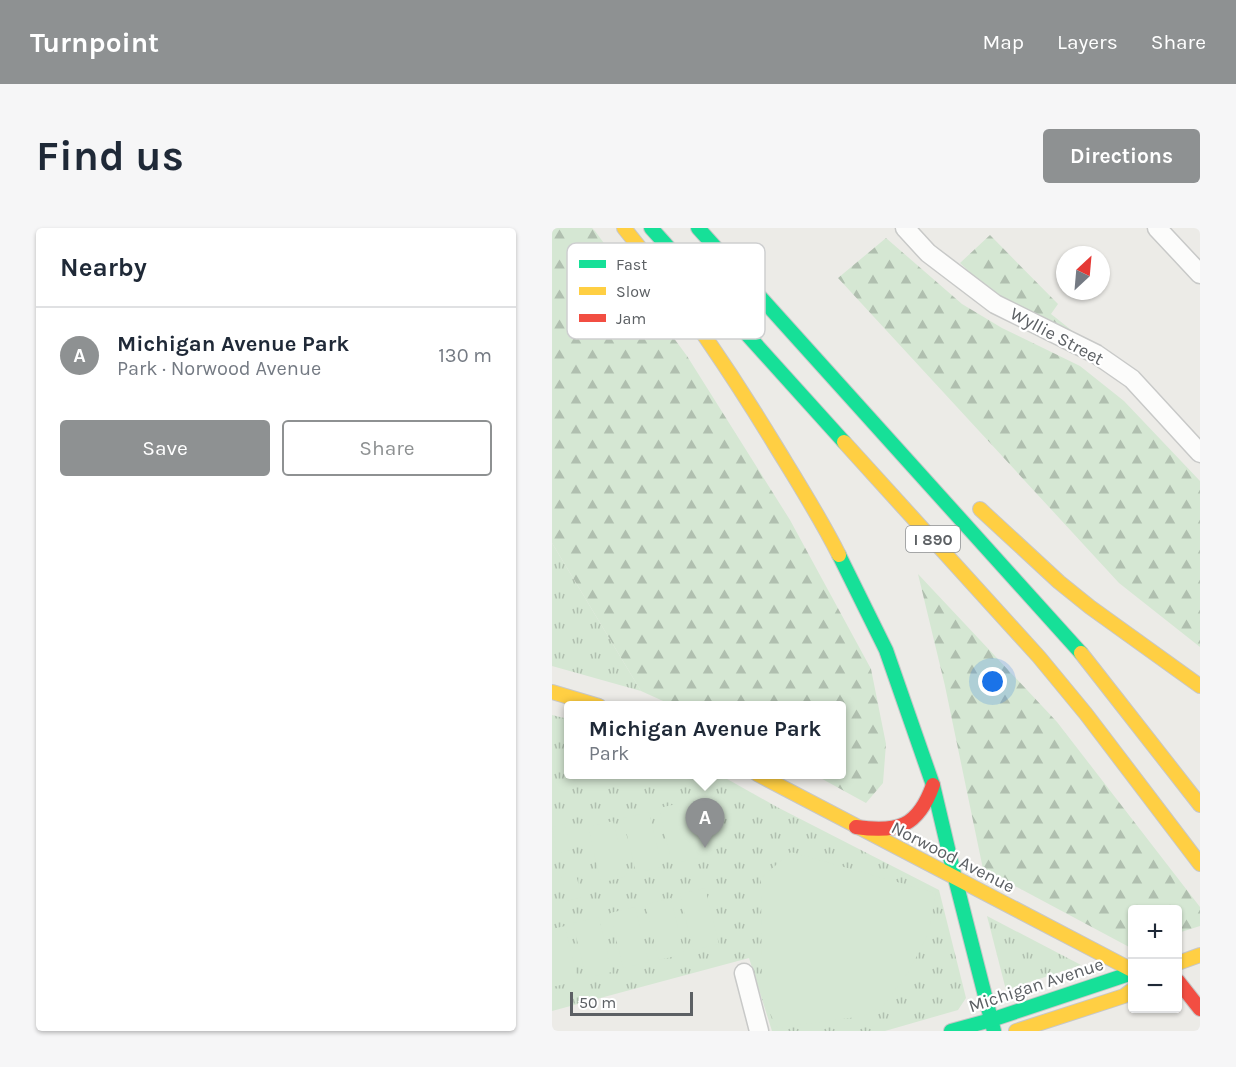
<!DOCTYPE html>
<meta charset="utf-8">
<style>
:root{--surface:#fff;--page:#f6f6f7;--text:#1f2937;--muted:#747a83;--line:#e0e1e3;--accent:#8e9192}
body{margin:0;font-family:Karla,sans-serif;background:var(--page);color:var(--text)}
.controls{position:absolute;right:18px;bottom:18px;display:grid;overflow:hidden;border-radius:6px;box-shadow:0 2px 4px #0004}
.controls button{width:54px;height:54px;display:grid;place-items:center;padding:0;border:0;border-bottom:2px solid var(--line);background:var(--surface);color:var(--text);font:30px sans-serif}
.compass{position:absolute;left:504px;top:18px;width:54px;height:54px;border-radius:50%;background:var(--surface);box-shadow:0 2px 4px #0004;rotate:26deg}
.scale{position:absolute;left:18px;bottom:15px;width:123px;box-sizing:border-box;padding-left:6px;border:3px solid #5c6064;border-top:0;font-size:16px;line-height:21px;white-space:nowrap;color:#5c6064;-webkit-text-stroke:4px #fff;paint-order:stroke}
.you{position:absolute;left:441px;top:454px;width:21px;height:21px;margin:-15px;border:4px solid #fff;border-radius:50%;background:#1a73e8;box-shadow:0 0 0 9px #1a73e833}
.badge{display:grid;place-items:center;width:39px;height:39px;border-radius:50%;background:var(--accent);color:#fff;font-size:20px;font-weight:700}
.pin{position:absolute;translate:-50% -50px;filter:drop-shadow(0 2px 3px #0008)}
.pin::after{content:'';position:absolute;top:32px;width:21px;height:18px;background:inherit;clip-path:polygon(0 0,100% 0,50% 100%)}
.popup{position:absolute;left:12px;top:473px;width:282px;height:78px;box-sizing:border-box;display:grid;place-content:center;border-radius:6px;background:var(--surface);filter:drop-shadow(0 2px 4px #0005);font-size:20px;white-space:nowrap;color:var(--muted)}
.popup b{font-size:22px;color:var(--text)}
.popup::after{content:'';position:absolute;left:50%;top:100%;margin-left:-12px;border:12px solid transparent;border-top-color:var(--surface)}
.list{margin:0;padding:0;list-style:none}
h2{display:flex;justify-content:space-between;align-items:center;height:78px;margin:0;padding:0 24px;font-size:26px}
h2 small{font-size:20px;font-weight:400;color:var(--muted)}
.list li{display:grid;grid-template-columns:39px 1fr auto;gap:18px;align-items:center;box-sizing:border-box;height:96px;padding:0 24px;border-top:2px solid var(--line)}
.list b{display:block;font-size:22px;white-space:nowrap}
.list p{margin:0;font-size:20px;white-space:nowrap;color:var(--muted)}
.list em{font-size:20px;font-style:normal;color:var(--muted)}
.actions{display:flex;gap:12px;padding:18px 24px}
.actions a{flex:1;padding:14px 0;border:2px solid var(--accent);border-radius:6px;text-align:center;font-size:21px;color:var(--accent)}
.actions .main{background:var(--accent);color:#fff}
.map{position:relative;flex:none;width:648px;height:803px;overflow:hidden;border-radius:6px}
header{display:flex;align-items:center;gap:36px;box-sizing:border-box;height:84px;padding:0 30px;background:var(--accent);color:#fff}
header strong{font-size:28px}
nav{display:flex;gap:33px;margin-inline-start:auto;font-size:21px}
.intro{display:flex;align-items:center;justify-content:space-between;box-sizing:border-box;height:144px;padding:0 36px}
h1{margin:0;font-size:42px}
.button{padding:15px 27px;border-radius:6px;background:var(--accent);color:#fff;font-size:21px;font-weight:700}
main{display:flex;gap:36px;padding:0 36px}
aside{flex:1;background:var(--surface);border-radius:6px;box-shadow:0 2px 4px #0004}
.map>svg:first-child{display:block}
.grass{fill:url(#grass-tufts)}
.forest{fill:url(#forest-firs)}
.pitch{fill:#d5e7d3}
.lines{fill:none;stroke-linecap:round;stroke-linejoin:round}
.street-casing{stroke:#c8c9c8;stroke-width:21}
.fast-casing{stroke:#c7c7c7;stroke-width:16}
.slow-casing{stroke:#c7c7c7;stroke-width:16}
.jam-casing{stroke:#c7c7c7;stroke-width:16}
.street{stroke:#fcfcfb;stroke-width:18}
.fast{stroke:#16e098;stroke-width:14}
.slow{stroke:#ffcf43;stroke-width:14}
.jam{stroke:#f24e42;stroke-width:14}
.labels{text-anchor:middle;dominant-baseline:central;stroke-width:4.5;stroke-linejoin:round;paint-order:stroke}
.shield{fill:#fff;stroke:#8d9092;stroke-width:1.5}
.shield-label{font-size:16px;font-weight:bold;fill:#5c6064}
.street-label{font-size:18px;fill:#5c6064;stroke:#fff}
.key{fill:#fff;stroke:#cecfd0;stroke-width:1.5}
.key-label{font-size:16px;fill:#5c6064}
</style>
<header>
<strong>Turnpoint</strong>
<nav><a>Map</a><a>Layers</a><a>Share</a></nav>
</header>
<div class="intro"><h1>Find us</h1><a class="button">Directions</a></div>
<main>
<aside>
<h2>Nearby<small></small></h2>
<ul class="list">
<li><span class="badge">A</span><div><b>Michigan Avenue Park</b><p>Park · Norwood Avenue</p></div><em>130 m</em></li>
</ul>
<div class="actions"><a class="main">Save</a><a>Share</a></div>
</aside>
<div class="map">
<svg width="648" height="803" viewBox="0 0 648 803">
<defs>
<pattern id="grass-tufts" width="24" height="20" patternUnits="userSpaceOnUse" patternTransform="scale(1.5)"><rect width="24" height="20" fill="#d5e7d3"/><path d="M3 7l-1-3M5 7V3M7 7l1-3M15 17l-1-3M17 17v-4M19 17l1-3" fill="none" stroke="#b0bfaf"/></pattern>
<pattern id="forest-firs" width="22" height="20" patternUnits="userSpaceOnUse" patternTransform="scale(1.5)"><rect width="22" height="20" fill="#d5e7d3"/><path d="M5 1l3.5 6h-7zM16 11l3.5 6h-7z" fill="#b0bfaf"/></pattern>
</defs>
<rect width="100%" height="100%" fill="#ecebe7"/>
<g class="grass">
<polygon points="0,315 89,463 0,438"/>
<polygon points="0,487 16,491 16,546 168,547 225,579 387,662 414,770 406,782 333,803 220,803 197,730 0,783"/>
<polygon points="435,688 529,737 454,762"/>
</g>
<g class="forest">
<polygon points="0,0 40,0 43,3 135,128 238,292 319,441 334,516 331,555 314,575 263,547 290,546 290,478 120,477 89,463 0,315"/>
<polygon points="438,7 506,76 499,86 528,109 477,85 438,63 408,35"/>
<polygon points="334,10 410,76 450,100 528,138 572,173 648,253 648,419 567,355 286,50"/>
<polygon points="366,346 505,494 648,679 648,698 626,705 626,682 580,682 580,719 579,720 431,641 393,458"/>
</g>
<g class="pitch">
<polygon points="133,574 146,630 120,636 107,580"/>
<polygon points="97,584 110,639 84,645 71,590"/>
<polygon points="61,593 75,648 49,655 36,599"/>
<polygon points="13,596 19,622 5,625 0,599"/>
<polygon points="239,624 384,665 376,706 357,743 332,777 312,788 225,800 210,768 209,650"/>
<polygon points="23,643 30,669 15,673 9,647"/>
<polygon points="153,660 167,716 141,722 128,666"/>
<polygon points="119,670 132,726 107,732 93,677"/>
<polygon points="83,679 97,734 71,740 58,685"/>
<polygon points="47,689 60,744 34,750 21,695"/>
<polygon points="13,698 26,753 0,759 0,701"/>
</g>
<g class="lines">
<defs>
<g id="street">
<polyline points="353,0 376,25 443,76 544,126 580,151 648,225"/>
<polyline points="605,0 648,46"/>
<polyline points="192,745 207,803"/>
</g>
<g id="fast">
<polyline points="99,0 292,214"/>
<polyline points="146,0 529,425"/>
<polyline points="287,327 334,422 381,557 403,650"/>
<polyline points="403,650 442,803"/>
<polyline points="399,803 439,792 580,745"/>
</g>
<g id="slow">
<path d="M72 0C128 69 177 141 223 217 245 253 268 289 287 327"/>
<polyline points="292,214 487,429 534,486 648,636"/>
<polyline points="428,281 507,354 538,379 648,458"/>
<polyline points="529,425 648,577"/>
<polyline points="0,464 47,478"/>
<polyline points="205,546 580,742"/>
<polyline points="626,735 648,727"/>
<polyline points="464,803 572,768 580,762"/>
</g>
<g id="jam">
<path d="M304 599C346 605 366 599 381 557"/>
<polyline points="626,753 648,781"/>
</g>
</defs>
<use href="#street" class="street-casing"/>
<use href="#fast" class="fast-casing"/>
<use href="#slow" class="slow-casing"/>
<use href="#jam" class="jam-casing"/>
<use href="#street" class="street"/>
<use href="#fast" class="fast"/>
<use href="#slow" class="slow"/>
<use href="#jam" class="jam"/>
</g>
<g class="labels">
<rect class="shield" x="354" y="298" width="54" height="26" rx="4.5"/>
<g class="shield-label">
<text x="381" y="311">I 890</text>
</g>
<g class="street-label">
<text transform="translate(505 108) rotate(28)">Wyllie Street</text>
<text transform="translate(401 629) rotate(27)">Norwood Avenue</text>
<text transform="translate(484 757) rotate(-18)">Michigan Avenue</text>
</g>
</g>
<rect x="15" y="15" width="198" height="96" rx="9" class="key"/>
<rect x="27" y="32" width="27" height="8" fill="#16e098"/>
<rect x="27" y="59" width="27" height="8" fill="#ffcf43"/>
<rect x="27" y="86" width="27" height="8" fill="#f24e42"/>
<g class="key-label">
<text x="64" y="42">Fast</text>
<text x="64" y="69">Slow</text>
<text x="64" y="96">Jam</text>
</g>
</svg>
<div class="controls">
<button>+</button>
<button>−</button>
</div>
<svg class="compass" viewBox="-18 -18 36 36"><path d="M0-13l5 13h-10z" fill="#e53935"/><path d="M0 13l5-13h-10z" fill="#747a83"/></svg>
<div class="scale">50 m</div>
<div class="you"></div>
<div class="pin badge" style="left:153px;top:620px">A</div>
<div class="popup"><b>Michigan Avenue Park</b>Park</div>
</div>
</main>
